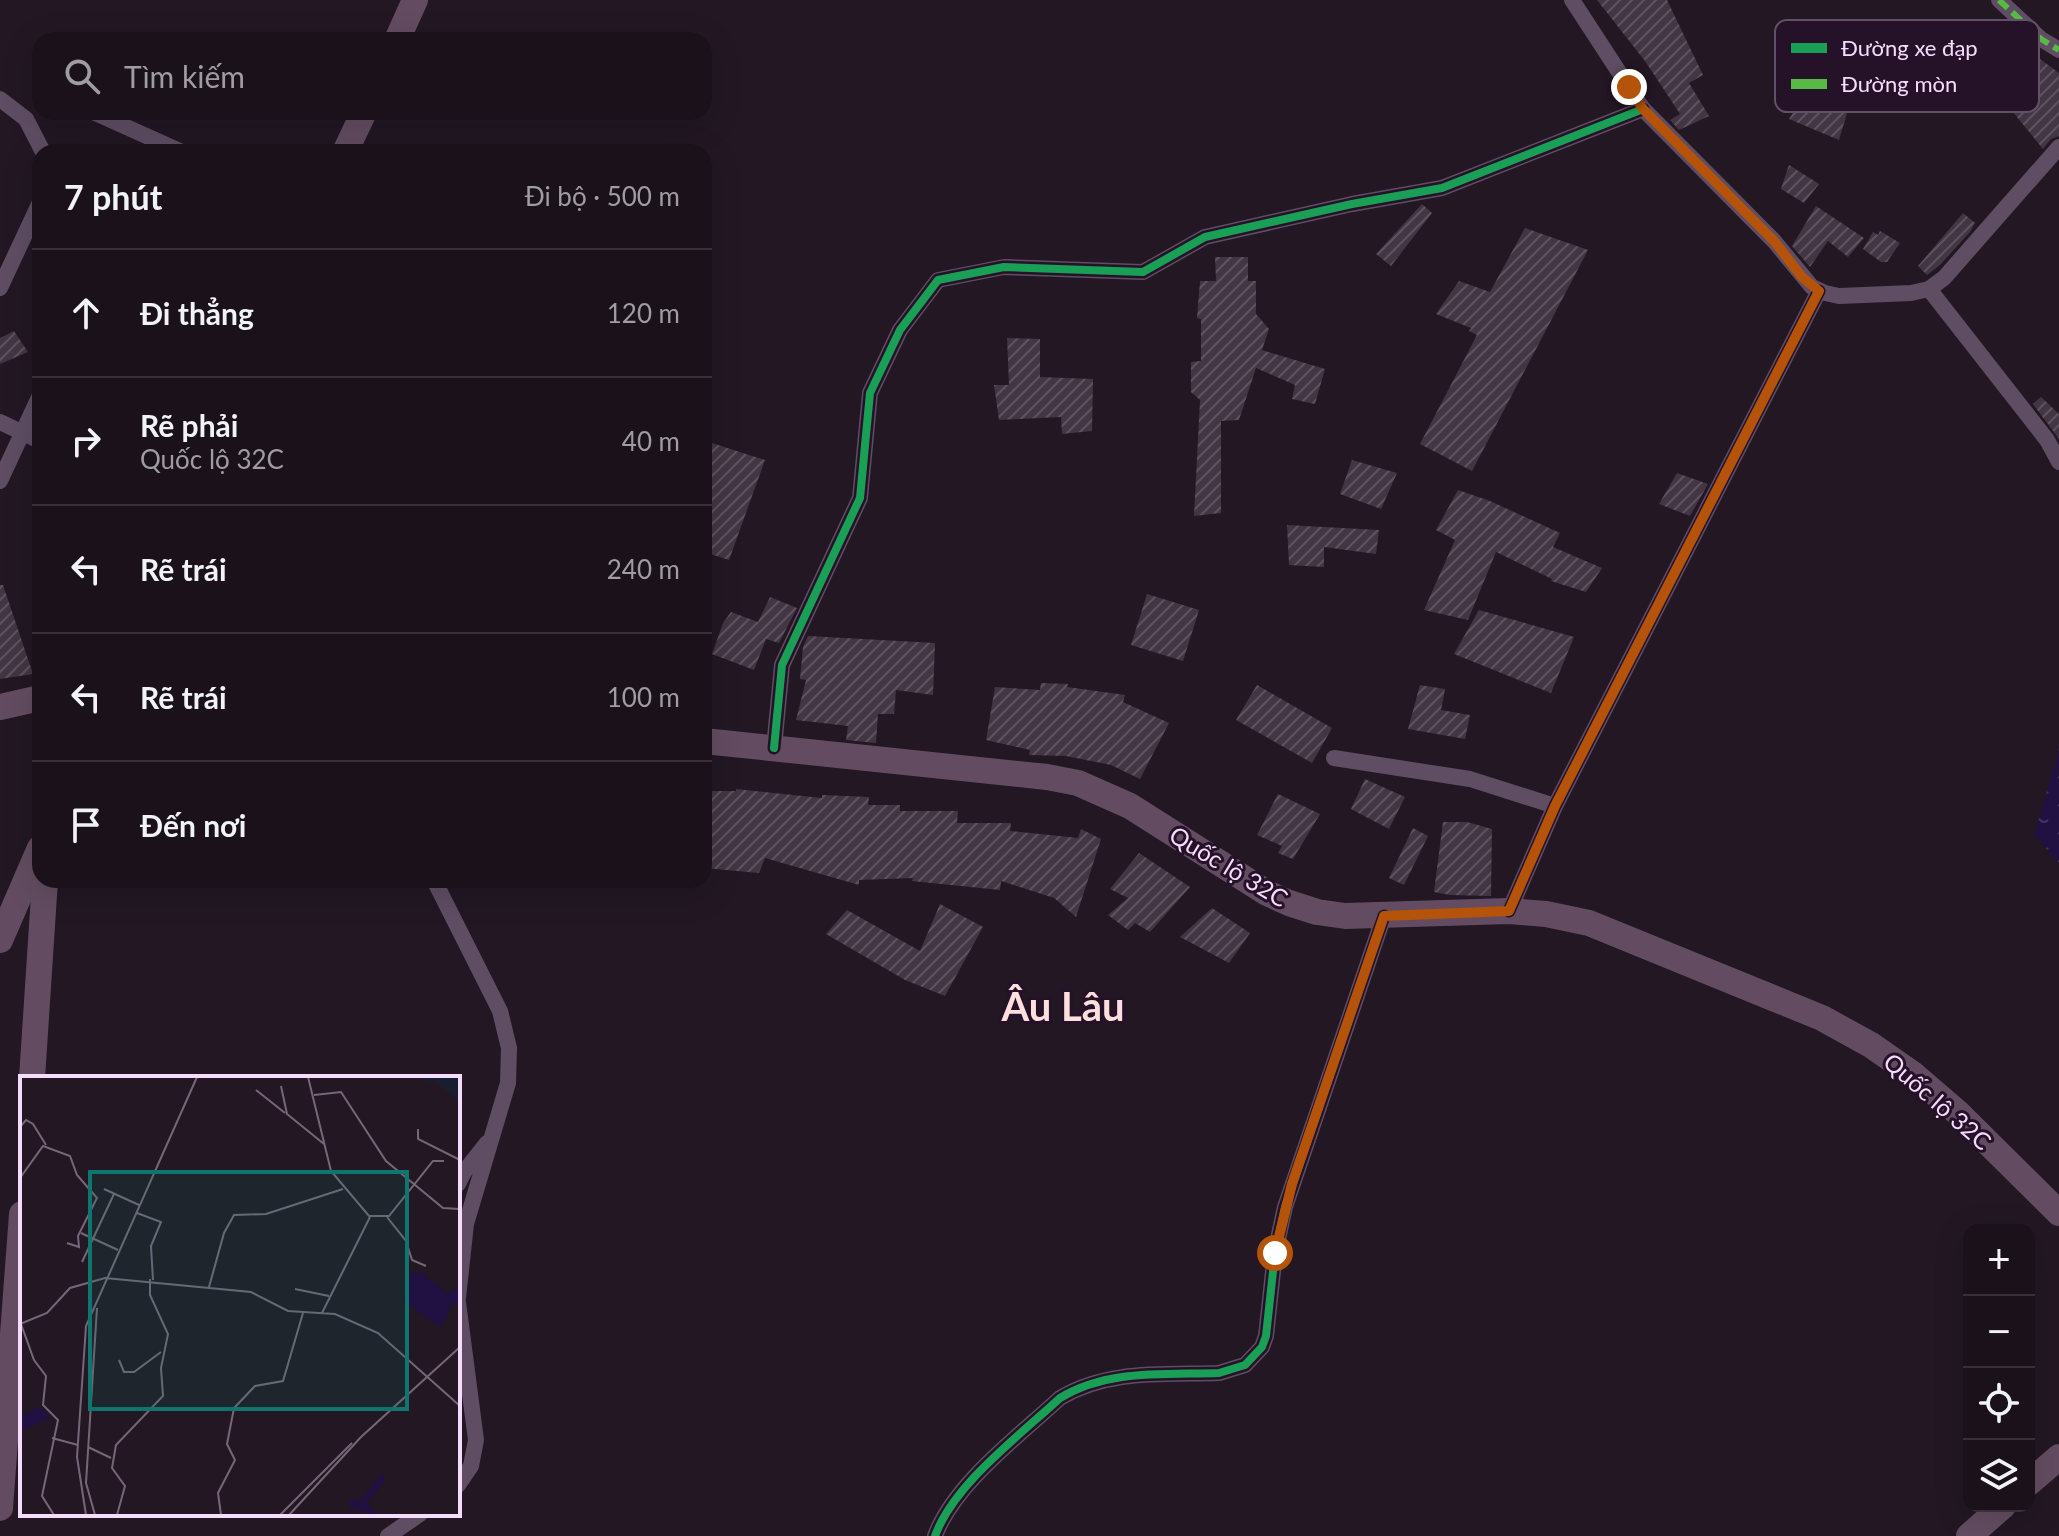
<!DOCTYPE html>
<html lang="vi">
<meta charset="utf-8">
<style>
:root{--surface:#1a111a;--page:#231a23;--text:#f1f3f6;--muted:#9f9da2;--line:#383139}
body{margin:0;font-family:Lato,sans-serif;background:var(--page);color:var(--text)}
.controls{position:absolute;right:24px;bottom:24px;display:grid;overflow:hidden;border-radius:16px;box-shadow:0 8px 32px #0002}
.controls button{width:72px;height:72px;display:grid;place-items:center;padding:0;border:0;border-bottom:2px solid var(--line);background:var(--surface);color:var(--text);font:40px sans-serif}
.stop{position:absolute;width:24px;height:24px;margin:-18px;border:6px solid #b45309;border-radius:50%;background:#fff}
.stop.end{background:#b45309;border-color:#fff;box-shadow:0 2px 8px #0008}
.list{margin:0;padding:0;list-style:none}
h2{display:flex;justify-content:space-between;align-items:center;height:104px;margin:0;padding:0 32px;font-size:34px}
h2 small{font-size:26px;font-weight:400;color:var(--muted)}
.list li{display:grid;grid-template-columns:52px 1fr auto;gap:24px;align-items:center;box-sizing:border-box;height:128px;padding:0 32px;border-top:2px solid var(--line)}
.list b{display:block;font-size:30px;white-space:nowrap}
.list p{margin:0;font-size:26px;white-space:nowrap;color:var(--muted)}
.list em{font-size:26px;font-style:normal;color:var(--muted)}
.icon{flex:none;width:44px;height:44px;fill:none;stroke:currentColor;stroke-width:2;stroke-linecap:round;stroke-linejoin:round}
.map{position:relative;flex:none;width:2059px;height:1536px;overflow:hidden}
.search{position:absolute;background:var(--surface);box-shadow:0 8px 32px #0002;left:32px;top:32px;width:680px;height:88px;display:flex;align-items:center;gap:20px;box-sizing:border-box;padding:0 28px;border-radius:24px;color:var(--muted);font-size:30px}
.panel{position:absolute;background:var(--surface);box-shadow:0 8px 32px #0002;left:32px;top:144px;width:680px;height:744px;border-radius:24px}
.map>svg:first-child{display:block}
.water{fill:url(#water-ripples)}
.building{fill:url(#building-hatch)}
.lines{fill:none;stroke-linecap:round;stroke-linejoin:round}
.street{stroke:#5e4d63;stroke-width:16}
.primary{stroke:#634c61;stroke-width:26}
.quiet{stroke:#58b947;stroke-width:6;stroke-dasharray:12 6;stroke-linecap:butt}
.cycleway-casing{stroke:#251228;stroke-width:13}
.cycleway{stroke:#1a9f57;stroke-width:8}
.route{stroke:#b45309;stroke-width:10}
.labels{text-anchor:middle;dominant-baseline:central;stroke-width:6;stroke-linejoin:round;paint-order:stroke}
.street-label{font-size:24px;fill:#f6dcfc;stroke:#251228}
.town-label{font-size:40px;font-weight:bold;fill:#fde0de;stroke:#251228}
.inset-road{fill:none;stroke:#77667a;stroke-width:2}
.view{fill:#0f766e;fill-opacity:0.15;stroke:#0f766e;stroke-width:4}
.inset-edge{fill:none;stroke:#f6dcfc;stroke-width:4}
.key{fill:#251228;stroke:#644f68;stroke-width:2}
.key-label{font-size:22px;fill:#f6dcfc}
</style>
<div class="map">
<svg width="2059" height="1536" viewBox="0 0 2059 1536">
<defs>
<pattern id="water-ripples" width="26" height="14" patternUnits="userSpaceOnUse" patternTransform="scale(2)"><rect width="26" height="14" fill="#211042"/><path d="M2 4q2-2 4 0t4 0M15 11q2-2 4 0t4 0" fill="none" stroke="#42325e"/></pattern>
<pattern id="building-hatch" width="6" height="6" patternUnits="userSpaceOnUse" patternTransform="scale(2)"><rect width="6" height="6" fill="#433644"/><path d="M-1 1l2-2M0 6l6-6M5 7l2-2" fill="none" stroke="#5f5260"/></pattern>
</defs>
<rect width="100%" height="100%" fill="#221723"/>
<polygon class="water" points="2059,743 2059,863 2034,835 2058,755"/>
<g class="building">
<polygon points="1597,0 1667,0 1703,75 1689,83 1709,116 1679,130 1670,120 1680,114 1645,61"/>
<polygon points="2010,37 2059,73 2059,136 2051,139 2043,149 1991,85 1986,90 1965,75"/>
<polygon points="1808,89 1848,110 1839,140 1789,119"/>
<polygon points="1789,165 1819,184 1804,203 1781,189"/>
<polygon points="1422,204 1432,213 1391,266 1376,254"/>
<polygon points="1816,206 1864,238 1848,257 1828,241 1810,267 1792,246"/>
<polygon points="1963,213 1975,223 1970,232 1940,265 1927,275 1918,266"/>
<polygon points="1525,228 1588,250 1472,471 1420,444 1477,335 1469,331 1471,328 1436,314 1459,281 1490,292"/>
<polygon points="1880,231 1900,243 1887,262 1881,262 1863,249 1873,232 1878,235"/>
<polygon points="1215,257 1248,257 1248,281 1256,281 1256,314 1269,329 1262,350 1325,369 1315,404 1292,399 1295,385 1256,368 1239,420 1221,421 1221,513 1194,516 1200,400 1191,392 1191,362 1201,361 1201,319 1197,318 1200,281 1216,281"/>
<polygon points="14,331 28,352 0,364 0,338"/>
<polygon points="1007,338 1040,339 1040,377 1093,379 1092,431 1062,434 1061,417 999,420 994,385 1009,385"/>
<polygon points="2041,397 2059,414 2059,439 2033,404"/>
<polygon points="712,443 765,460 729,560 704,552 704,464"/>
<polygon points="1352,460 1397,473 1381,509 1340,494"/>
<polygon points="1677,473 1708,484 1690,516 1659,504"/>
<polygon points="1458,490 1490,501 1560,533 1553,547 1602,568 1586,592 1551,581 1552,579 1496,552 1468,620 1424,610 1455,540 1436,530"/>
<polygon points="1287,525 1379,530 1376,554 1324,547 1324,567 1289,565"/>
<polygon points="0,585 3,585 33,674 0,679"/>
<polygon points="1147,594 1199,610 1183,661 1131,645"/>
<polygon points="770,597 797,608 779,643 766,639 754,670 712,654 723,623 731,612 758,622"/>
<polygon points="1479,610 1574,637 1551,693 1454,654"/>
<polygon points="808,636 935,643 933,695 896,690 894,714 878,714 876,743 846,740 848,726 796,720 806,680 800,679 803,647"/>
<polygon points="1041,683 1068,684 1067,687 1125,695 1123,702 1169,723 1140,779 1111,765 1066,756 1029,755 1030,750 986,740 995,687 1040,690"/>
<polygon points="1257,685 1332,728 1312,763 1236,720"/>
<polygon points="1420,685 1445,689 1441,710 1470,715 1465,739 1408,729"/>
<polygon points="1365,779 1405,797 1389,829 1351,809"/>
<polygon points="736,789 822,798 822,795 869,797 868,805 900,805 900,811 958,811 957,823 1011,823 1010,831 1078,838 1081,829 1101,839 1076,917 1054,898 1001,881 1000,890 912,881 913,878 859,880 859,885 765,858 759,873 704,868 704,791 736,791"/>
<polygon points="1278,794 1320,814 1293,859 1278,853 1282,846 1257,835"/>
<polygon points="1443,822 1467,822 1492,829 1491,896 1450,895 1434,892"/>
<polygon points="1413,828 1428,836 1404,885 1389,878"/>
<polygon points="1139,853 1190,887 1150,932 1135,923 1128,930 1108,915 1128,898 1110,889"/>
<polygon points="940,904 983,927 945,996 905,980 826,934 847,910 920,951"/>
<polygon points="1212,908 1250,933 1229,963 1180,937"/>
</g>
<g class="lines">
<g class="street">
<polyline points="1572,0 1643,109 1774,241 1812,287 1825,293 1839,296 1911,293 1929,289 1944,278 2059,147"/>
<polyline points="1999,0 2041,39 2059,50"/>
<polyline points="0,99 26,119 43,152"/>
<polyline points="93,112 182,152"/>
<polyline points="0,288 40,202"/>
<polyline points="1929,289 2047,440 2059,462"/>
<polyline points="0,422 40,441"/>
<polyline points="0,481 40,395"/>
<polyline points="774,748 782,665 860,498 870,393 900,330 938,280 1004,267 1143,272 1205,237 1352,204 1442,188 1643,109"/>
<polyline points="1334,758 1470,779 1555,806"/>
<polyline points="434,880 500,1011 509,1048 508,1083 466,1224 458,1298"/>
<polyline points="1509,911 1555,806 1819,291"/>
<polyline points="458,1184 464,1172 487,1143"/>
<polyline points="458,1302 476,1440 471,1466 458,1485"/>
<polyline points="388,1536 420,1514"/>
<path d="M935 1536C954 1484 1019 1436 1060 1398 1108 1369 1164 1375 1219 1373L1245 1365 1262 1347 1266 1336 1275 1253 1285 1207 1384 916"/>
</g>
<g class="primary">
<polyline points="397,40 415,0"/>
<polyline points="345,152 364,112"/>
<polyline points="0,707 40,698"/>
<polyline points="704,741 1047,777 1078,783 1130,806 1267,893 1289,903 1317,912 1345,916 1509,911 1546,914 1589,923 1822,1018 1871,1045 1914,1075 1957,1112 2059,1213"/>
<polyline points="0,940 40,848"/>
<polyline points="32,1078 45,880"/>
<polyline points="2029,1483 2059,1457"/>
<polyline points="0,1508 22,1214"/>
<polyline points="1969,1536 2003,1506"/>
</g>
<polyline class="quiet" points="1999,0 2041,39 2059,50"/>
<defs>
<g id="cycleway">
<polyline points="774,748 782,665 860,498 870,393 900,330 938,280 1004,267 1143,272 1205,237 1352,204 1442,188 1643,109"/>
<polyline points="1509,911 1555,806 1819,291"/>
<path d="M935 1536C954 1484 1019 1436 1060 1398 1108 1369 1164 1375 1219 1373L1245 1365 1262 1347 1266 1336 1275 1253 1285 1207 1384 916"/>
</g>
</defs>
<use href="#cycleway" class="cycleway-casing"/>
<use href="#cycleway" class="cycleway"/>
</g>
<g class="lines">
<polyline class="route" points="1275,1253 1292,1184 1384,916 1509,911 1555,806 1819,291 1802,277 1774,241 1643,109 1629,87"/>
</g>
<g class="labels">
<g class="street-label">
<text transform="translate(1229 866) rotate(31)">Quốc lộ 32C</text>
<text transform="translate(1938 1101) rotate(41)">Quốc lộ 32C</text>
</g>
<g class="town-label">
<text x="1063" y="1006">Âu Lâu</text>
</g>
</g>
<g transform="translate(20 1076)">
<rect width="440" height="440" fill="#221723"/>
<path d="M400 1H440V20L437 24 412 3 407 7Z" fill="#181e30"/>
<path d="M388 196 402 197 428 218 440 209V230L433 227 421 251 383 225ZM20 330 31 342 0 355V341ZM362 397 365 405 347 427 357 439 330 432 329 424H341Z" fill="#211042"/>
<path class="inset-road" d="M288 1 311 95 349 140H369L413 85H424M261 10 267 38 304 68M236 14 265 37M294 19 321 16 366 85 423 132 440 133M0 51 6 44 13 48 26 69M398 53V63L440 84M0 102 23 70 50 80 57 99 77 122 58 160 59 171 47 167M84 113 119 129M117 137 141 146 131 170 133 204M367 141 386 165 392 184 406 190M61 157 98 174M62 186 94 118M189 211 204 157 214 139 246 138 323 113M275 213 309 220M302 237 350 141M0 248 27 237 50 212 85 202 231 216 268 235 315 238 358 257 440 330M1 248 14 284 26 300 23 329 38 344 22 420 34 439M99 284 104 296H114L141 276M32 362 58 369M68 371 91 382M66 439 57 381 66 250 177 1M75 439 66 407 77 232M97 439 105 410 92 392 96 369 143 320 141 292 148 258 130 219V203M201 439 198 417 215 384 207 368 214 332 235 310 263 305 283 237M260 439 332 367M269 439 341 361 440 271"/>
<path class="view" d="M70 96H387V333H70Z"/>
<rect width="440" height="440" class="inset-edge"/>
</g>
<rect x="1775" y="20" width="264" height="92" rx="12" class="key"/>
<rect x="1791" y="43" width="36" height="10" fill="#1a9f57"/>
<rect x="1791" y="79" width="36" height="10" fill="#58b947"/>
<g class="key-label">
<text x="1841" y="56">Đường xe đạp</text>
<text x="1841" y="92">Đường mòn</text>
</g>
</svg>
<div class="controls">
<button>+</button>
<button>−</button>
<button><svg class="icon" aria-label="locate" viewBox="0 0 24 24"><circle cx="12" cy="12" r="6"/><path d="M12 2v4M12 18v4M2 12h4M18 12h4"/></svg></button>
<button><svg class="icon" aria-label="layers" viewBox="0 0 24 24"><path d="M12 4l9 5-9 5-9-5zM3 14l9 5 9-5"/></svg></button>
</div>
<div class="stop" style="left:1275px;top:1253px"></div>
<div class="stop end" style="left:1629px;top:87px"></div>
<div class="search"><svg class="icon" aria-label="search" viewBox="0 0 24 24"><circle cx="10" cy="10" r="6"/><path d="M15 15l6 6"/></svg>Tìm kiếm</div>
<section class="panel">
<h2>7 phút<small>Đi bộ · 500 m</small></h2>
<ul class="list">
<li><svg class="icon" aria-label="ahead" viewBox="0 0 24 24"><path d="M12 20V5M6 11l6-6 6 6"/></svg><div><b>Đi thẳng</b></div><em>120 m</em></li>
<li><svg class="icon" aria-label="right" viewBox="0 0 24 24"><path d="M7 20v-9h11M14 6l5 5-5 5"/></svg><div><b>Rẽ phải</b><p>Quốc lộ 32C</p></div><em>40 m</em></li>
<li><svg class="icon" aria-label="left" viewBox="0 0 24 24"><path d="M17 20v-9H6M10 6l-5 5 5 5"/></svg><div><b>Rẽ trái</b></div><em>240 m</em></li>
<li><svg class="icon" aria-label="left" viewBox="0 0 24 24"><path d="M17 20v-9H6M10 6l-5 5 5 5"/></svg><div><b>Rẽ trái</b></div><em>100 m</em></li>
<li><svg class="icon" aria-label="arrive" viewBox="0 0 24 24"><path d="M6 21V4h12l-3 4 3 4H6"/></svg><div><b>Đến nơi</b></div></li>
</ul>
</section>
</div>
